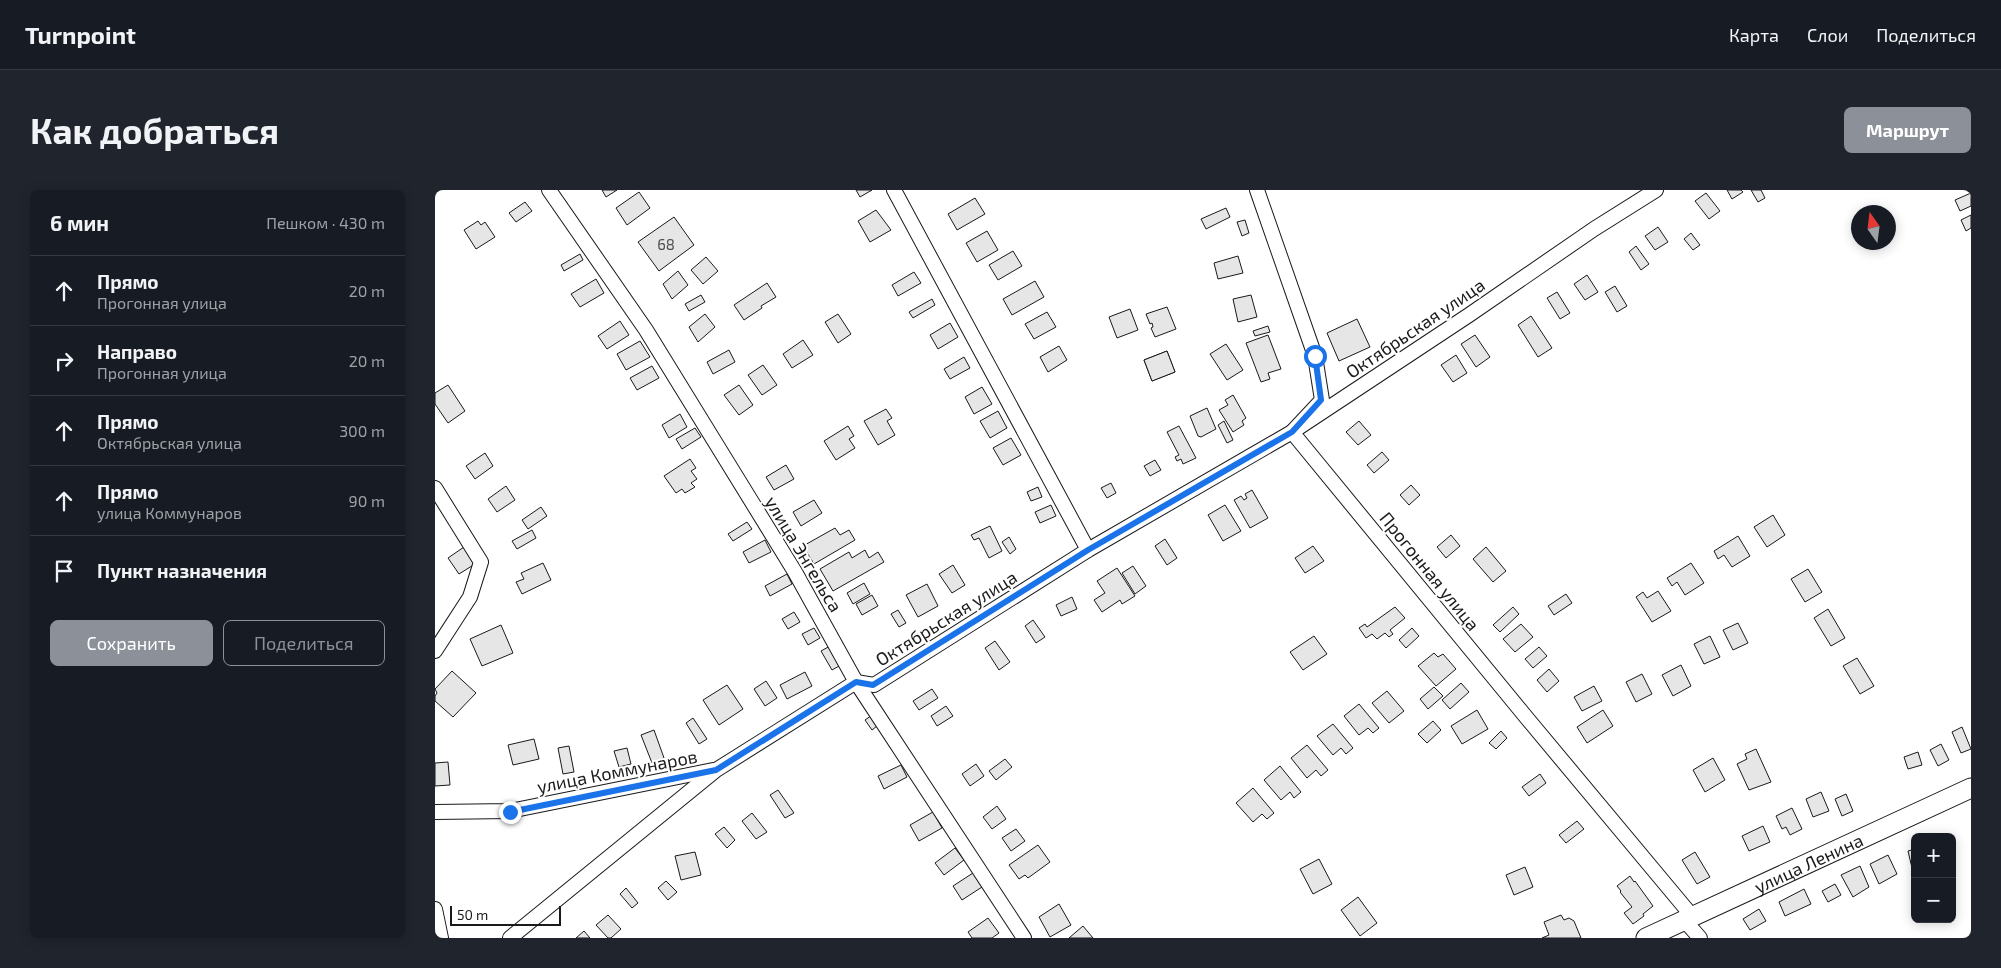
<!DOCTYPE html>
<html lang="ru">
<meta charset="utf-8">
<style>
:root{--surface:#171b24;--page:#20242c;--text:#f1f3f6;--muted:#9ea1a6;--line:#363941;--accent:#8c9099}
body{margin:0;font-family:"Exo 2",sans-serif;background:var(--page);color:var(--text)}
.controls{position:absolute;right:15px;bottom:15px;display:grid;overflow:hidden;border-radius:8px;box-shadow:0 2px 12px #0003}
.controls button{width:45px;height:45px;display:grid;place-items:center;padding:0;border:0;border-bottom:1px solid var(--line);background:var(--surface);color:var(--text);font:25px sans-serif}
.compass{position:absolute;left:1416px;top:15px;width:45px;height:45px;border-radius:50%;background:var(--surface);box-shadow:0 2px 12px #0003;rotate:346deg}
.scale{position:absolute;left:15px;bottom:12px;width:111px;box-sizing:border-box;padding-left:5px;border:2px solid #1a1a1a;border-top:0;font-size:14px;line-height:18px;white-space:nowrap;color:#1a1a1a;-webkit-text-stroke:4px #fff;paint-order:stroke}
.stop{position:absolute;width:15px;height:15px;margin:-11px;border:4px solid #1a73e8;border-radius:50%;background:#fff}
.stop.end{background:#1a73e8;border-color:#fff;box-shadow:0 1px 5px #0008}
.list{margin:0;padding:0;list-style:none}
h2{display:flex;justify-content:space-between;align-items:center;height:65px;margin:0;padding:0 20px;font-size:21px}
h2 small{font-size:16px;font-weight:400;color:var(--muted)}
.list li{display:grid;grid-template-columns:32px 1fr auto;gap:15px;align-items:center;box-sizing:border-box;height:70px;padding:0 20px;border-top:1px solid var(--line)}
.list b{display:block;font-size:19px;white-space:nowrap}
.list p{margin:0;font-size:16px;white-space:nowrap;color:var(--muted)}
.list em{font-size:16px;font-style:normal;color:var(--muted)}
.actions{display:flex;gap:10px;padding:15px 20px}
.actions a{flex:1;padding:11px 0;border:1px solid var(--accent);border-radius:8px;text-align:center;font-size:18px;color:var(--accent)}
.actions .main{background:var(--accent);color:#fff}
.icon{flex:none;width:28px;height:28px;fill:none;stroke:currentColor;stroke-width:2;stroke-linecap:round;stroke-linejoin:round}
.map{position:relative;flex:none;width:1536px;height:748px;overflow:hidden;border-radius:8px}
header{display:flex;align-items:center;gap:30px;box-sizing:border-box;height:70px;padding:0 25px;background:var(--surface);border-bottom:1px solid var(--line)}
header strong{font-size:24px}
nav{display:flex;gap:28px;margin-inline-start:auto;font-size:18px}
.intro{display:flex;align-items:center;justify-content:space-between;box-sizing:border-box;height:120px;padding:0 30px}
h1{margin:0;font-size:35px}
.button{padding:12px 22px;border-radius:8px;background:var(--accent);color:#fff;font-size:18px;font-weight:700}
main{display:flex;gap:30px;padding:0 30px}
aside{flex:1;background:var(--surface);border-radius:8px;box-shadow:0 2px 12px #0003}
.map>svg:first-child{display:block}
.building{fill:#e6e6e6;stroke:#1a1a1a}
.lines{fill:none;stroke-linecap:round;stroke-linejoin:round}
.street-casing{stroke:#1a1a1a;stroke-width:16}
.secondary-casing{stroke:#1a1a1a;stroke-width:21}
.street{stroke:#fff;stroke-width:14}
.secondary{stroke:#fff;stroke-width:19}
.route{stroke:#1a73e8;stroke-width:6}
.labels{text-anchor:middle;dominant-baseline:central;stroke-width:4;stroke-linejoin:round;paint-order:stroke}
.number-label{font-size:15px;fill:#4d4d4d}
.street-label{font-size:18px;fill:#1a1a1a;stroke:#fff}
</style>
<header>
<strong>Turnpoint</strong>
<nav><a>Карта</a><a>Слои</a><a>Поделиться</a></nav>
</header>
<div class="intro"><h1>Как добраться</h1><a class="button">Маршрут</a></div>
<main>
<aside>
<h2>6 мин<small>Пешком · 430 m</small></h2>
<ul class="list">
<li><svg class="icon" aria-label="ahead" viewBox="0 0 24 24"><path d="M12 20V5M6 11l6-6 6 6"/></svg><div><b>Прямо</b><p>Прогонная улица</p></div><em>20 m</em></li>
<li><svg class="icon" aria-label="right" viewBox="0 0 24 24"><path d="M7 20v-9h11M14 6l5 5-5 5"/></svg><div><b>Направо</b><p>Прогонная улица</p></div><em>20 m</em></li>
<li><svg class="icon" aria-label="ahead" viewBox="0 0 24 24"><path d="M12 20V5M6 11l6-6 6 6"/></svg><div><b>Прямо</b><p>Октябрьская улица</p></div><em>300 m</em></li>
<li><svg class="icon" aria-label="ahead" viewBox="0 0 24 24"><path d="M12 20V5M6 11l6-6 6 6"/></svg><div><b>Прямо</b><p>улица Коммунаров</p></div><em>90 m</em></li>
<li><svg class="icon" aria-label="arrive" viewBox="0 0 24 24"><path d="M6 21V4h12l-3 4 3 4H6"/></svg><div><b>Пункт назначения</b></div></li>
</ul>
<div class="actions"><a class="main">Сохранить</a><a>Поделиться</a></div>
</aside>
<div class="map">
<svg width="1536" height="748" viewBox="0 0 1536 748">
<rect width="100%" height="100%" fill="#fff"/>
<g class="building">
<polygon points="167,0 182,0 171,7"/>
<polygon points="421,0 437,0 425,7"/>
<polygon points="1292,0 1306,0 1308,2 1297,9"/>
<polygon points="1316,0 1326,0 1330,8 1323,12"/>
<polygon points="204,2 215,18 192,35 181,18"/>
<polygon points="1271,3 1285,21 1274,29 1260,11"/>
<polygon points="1536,3 1536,16 1525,21 1520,10"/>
<polygon points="540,8 550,24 522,40 513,24"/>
<polygon points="90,12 97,21 81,32 74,23"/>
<polygon points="791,18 795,27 771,39 766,29"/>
<polygon points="441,20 456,40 435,52 423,31"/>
<polygon points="1536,25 1536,38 1531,41 1526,30"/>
<polygon points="239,27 259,55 224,81 203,52"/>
<polygon points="810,30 814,43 807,46 802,32"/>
<polygon points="43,31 46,35 50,32 60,47 41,59 29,40"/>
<polygon points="1223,37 1233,52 1220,60 1210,46"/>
<polygon points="552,41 563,60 542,72 531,53"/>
<polygon points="1256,43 1265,55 1258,60 1249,49"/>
<polygon points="1201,56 1214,74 1206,80 1194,62"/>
<polygon points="578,61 587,76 563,90 554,75"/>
<polygon points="145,64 148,70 129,81 126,75"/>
<polygon points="803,66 808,83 783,89 779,73"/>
<polygon points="271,67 283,81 268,94 256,80"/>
<polygon points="243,81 253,95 237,109 228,94"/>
<polygon points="479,82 486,93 463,106 457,95"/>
<polygon points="1152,85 1163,102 1150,110 1139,94"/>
<polygon points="161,89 169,103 145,117 136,104"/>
<polygon points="600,91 609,107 577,125 568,109"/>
<polygon points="332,93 341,107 326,116 327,118 309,130 299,115"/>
<polygon points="1180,96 1192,116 1182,122 1170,102"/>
<polygon points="1122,102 1135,123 1125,129 1112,108"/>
<polygon points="266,105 270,112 254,121 250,114"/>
<polygon points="816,105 822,127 803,132 798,109"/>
<polygon points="497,109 500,115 478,128 474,122"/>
<polygon points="732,117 741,139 720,147 716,138 718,137 717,133 715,134 711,124"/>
<polygon points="695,119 703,140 682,148 674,127"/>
<polygon points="612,122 621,137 599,149 590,134"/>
<polygon points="270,124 280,137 263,152 254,137"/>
<polygon points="403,124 416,144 403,153 390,132"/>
<polygon points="1096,126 1117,158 1103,167 1083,135"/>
<polygon points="922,129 935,157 904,171 892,143"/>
<polygon points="185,131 194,145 172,159 163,146"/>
<polygon points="515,133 523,147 503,159 495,145"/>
<polygon points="833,136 835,142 820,146 818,141"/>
<polygon points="833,145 846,179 833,183 835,189 826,192 811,153"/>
<polygon points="1040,145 1055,167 1041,177 1026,154"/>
<polygon points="368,150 378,165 357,178 348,164"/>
<polygon points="205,151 215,167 191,180 182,164"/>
<polygon points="791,154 808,180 792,190 775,164"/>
<polygon points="624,156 632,170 613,182 605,167"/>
<polygon points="294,160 300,172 278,184 272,172"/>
<polygon points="732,161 740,182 717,191 709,170"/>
<polygon points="732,161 740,182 717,191 709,170"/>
<polygon points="1021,165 1032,183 1018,192 1006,175"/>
<polygon points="529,167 535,178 515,189 509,179"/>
<polygon points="328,175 342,195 327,205 313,185"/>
<polygon points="217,176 224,188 202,200 195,188"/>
<polygon points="13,195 30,221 13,233 0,214 0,203"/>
<polygon points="304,195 318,215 304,225 289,205"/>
<polygon points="547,197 557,214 539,224 530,207"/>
<polygon points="798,205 811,228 807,231 809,235 798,242 784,220 793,215 790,210"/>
<polygon points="772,218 781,239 766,247 763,246 755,226"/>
<polygon points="451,219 457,228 452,231 460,245 443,255 429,231"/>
<polygon points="563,221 572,238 555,248 545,231"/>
<polygon points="245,224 252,237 234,248 227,235"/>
<polygon points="789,231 798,250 792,253 783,235"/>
<polygon points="924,231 936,245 923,255 911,242"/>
<polygon points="413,236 419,246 414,249 420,258 401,270 389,251"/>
<polygon points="744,236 761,268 748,274 746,269 742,271 740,267 744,265 732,242"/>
<polygon points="260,238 266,247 247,259 241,249"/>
<polygon points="576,248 586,265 568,275 558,258"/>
<polygon points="947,262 954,270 939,283 932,275"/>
<polygon points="50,263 58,276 40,289 31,276"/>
<polygon points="255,269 261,278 256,281 262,289 256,293 260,297 250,303 247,299 241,303 229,286"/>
<polygon points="720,270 726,280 715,286 709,276"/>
<polygon points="351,275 359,289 339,300 331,287"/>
<polygon points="676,293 681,303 672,308 666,298"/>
<polygon points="976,295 985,305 974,315 965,305"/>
<polygon points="71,296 80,310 62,322 53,309"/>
<polygon points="603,297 607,307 596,311 592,302"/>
<polygon points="817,300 833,328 815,338 799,310 806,306 809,310 812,308 810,304"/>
<polygon points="379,310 387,323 366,336 358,322"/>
<polygon points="616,315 621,326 605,333 600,322"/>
<polygon points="790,315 806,341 788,351 773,325"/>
<polygon points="106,317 112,326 93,339 87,330"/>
<polygon points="1338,325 1350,345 1332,357 1319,337"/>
<polygon points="312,332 317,339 298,351 293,344"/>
<polygon points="555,336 567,361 554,368 544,348 539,350 536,345"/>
<polygon points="400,338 405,345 414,340 420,350 379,374 368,356"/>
<polygon points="97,340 101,348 82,359 77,351"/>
<polygon points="1016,345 1025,356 1011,368 1002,357"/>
<polygon points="1303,346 1315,366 1297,377 1289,365 1283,369 1279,361"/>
<polygon points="574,347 581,359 575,364 567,352"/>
<polygon points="730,349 742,368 732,375 720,356"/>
<polygon points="330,350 336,362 314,373 308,362"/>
<polygon points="878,356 889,371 870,383 860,368"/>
<polygon points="29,357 40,374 24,384 13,368"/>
<polygon points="1051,357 1071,381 1058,392 1038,369"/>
<polygon points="430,360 434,368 443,362 449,372 398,401 385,379 414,362 417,368"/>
<polygon points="108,373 116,390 87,404 81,392 89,389 86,383"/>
<polygon points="1256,373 1269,393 1250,405 1242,392 1237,396 1232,388"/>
<polygon points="518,375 530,395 517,403 504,384"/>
<polygon points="698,376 711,396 700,404 687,383"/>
<polygon points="682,378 700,406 687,414 685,410 667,422 659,410 670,403 662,391"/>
<polygon points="1373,379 1387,402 1370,412 1356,389"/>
<polygon points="352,384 357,394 335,406 330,396"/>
<polygon points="429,393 435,404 418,414 412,403"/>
<polygon points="492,394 503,416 483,427 471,405"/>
<polygon points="1223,401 1236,421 1217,432 1201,407 1208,402 1212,408"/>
<polygon points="1131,404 1137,413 1119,425 1113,416"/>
<polygon points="437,405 443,416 427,425 421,414"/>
<polygon points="637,407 642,419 626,426 621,415"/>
<polygon points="960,417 970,428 955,440 958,444 954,447 950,443 942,449 937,444 931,448 924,438 930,434 932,437"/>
<polygon points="1078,417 1084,424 1065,442 1058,435"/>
<polygon points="1393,419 1410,448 1396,456 1379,428"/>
<polygon points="463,420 471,433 464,437 456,424"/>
<polygon points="359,422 365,432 353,439 347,429"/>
<polygon points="598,430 610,447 601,453 590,436"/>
<polygon points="1303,433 1313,453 1298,460 1288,440"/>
<polygon points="1086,434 1098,447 1080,462 1068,449"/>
<polygon points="66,435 78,463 47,476 35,449"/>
<polygon points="379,438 385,448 373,455 367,444"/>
<polygon points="977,438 984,446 971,458 964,450"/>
<polygon points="879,446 892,464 868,480 855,462"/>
<polygon points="1275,446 1285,467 1269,474 1259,454"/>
<polygon points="560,451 575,472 564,480 550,458"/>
<polygon points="395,456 406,475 397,480 386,461"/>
<polygon points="1104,457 1112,466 1098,478 1090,469"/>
<polygon points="999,463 1003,467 1008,464 1021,479 1001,496 983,476"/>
<polygon points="1422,468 1439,496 1425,504 1408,476"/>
<polygon points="1246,475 1256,496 1238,506 1227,485"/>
<polygon points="1114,479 1124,491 1112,502 1102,490"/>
<polygon points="17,481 41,503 18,527 0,511 0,506 2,503 0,499"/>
<polygon points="370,482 377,496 352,509 345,495"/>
<polygon points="1207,484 1217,504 1201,512 1191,492"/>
<polygon points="331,491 342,508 330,516 319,499"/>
<polygon points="1026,493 1034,502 1015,519 1007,510"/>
<polygon points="292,495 308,519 284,535 268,510"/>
<polygon points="1159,496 1167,511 1147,521 1139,507"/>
<polygon points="999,497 1008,506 993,519 985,509"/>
<polygon points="497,499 503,508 484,520 478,511"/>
<polygon points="952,501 969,521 954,533 937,513"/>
<polygon points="924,514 944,538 938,543 933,538 924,545 909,526"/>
<polygon points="511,516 518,526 502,536 496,526"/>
<polygon points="1042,520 1053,539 1027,554 1016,536"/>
<polygon points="1168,520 1178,536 1152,553 1142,537"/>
<polygon points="440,523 447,532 437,540 430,530"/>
<polygon points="258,528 272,549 264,554 251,533"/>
<polygon points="998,531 1006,540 992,553 983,544"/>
<polygon points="898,534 918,558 911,564 906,558 898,565 882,546"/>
<polygon points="1527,537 1536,559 1526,563 1517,542"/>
<polygon points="219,540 229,568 217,573 206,545"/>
<polygon points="1066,541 1072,548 1061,559 1054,553"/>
<polygon points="99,549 104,569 78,575 73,555"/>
<polygon points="1506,554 1514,570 1503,576 1495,560"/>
<polygon points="872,555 893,580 886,586 881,580 872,588 856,568"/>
<polygon points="134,556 139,582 128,584 123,558"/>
<polygon points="192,558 196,574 184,577 179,561"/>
<polygon points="1321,559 1336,592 1314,600 1302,574 1312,569 1310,564"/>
<polygon points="1483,562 1487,575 1473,579 1469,567"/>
<polygon points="1278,568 1290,590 1270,602 1258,580"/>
<polygon points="570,569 577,577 561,590 554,581"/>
<polygon points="13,572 15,595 0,596 0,573"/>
<polygon points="541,574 549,586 535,596 527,584"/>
<polygon points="466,575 472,587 449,599 443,586"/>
<polygon points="845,576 866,602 859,608 855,602 846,610 829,590"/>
<polygon points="1105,584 1111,593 1094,606 1087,597"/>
<polygon points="818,598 839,623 832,629 827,624 818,632 801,613"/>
<polygon points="343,600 359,623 350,628 335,605"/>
<polygon points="1386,602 1394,621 1378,627 1371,609"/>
<polygon points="1411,604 1418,621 1407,626 1400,609"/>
<polygon points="562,616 571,629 557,639 548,627"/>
<polygon points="1357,618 1367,639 1355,645 1351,637 1347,639 1341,626"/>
<polygon points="498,622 507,638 484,651 475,635"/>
<polygon points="317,623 332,642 321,649 307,631"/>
<polygon points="1142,631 1149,639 1131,653 1124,645"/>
<polygon points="1328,636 1335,652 1314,661 1307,646"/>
<polygon points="289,637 300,650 292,658 280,644"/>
<polygon points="581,639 590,651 576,661 567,648"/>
<polygon points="603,655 615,672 593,688 590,685 584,689 574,675"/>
<polygon points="520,658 529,670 509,685 500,673"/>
<polygon points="1480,659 1480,677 1477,678 1473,661"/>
<polygon points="260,662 266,685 246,690 240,666"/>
<polygon points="1260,662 1275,687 1262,694 1247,670"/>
<polygon points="1453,665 1462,684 1444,694 1435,674"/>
<polygon points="884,669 897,694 878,704 865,679"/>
<polygon points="1425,676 1434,697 1418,707 1406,685"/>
<polygon points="1090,677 1098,697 1079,705 1071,685"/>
<polygon points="538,683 547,697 527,710 518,696"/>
<polygon points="1195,686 1199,692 1200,691 1218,716 1208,724 1209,726 1198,734 1189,723 1197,717 1185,702 1186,701 1182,696"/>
<polygon points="231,691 242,702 233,710 223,698"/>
<polygon points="1400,694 1406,705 1393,712 1387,701"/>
<polygon points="191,698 203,713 197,718 185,704"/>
<polygon points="1369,699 1376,714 1350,726 1344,712"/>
<polygon points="923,707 942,733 925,746 906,720"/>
<polygon points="624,714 636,735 615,747 604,727"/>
<polygon points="1324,719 1331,731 1315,740 1308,729"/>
<polygon points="173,725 186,739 176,748 173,748 161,735"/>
<polygon points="1126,725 1129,730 1134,728 1139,731 1146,748 1107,748 1114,745 1109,732"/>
<polygon points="553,728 564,743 557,748 537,748 533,742"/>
<polygon points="648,736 658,748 634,748"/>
<polygon points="149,741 155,748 141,748"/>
</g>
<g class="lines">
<defs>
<g id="street">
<polyline points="114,0 211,140 360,382 421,492 589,748"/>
<polyline points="459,0 653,360"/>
<polyline points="822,0 880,166 887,210 857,242 1091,527 1252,720 1250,731 1265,748"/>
<polyline points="0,298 46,372 35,407 0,461"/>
<polyline points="0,622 75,621 278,580"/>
<polyline points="0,719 6,748"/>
<polyline points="75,748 281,580 421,492 439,495 653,360 857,242 1034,125 1159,39 1221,0"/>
</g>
<g id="secondary">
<path id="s1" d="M1211 748 1536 598"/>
</g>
</defs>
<use href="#street" class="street-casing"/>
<use href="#secondary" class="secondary-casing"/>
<use href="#street" class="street"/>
<use href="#secondary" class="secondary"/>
</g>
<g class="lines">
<polyline class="route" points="75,622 281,580 421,492 438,495 653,360 857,242 886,210 880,166"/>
</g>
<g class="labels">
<g class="number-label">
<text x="231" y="54">68</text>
</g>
<g class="street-label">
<text transform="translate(980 138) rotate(-34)">Октябрьская улица</text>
<text transform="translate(369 364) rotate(59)">улица Энгельса</text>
<text transform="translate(995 381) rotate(51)">Прогонная улица</text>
<text transform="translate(511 428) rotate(-32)">Октябрьская улица</text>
<text transform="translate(182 581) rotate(-11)">улица Коммунаров</text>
<text stroke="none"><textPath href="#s1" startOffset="179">улица Ленина</textPath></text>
</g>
</g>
</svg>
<div class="controls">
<button>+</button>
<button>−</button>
</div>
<svg class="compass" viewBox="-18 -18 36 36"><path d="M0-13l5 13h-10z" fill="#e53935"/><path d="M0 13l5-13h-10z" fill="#9ea1a6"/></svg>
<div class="scale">50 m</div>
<div class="stop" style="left:880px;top:166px"></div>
<div class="stop end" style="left:75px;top:622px"></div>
</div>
</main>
